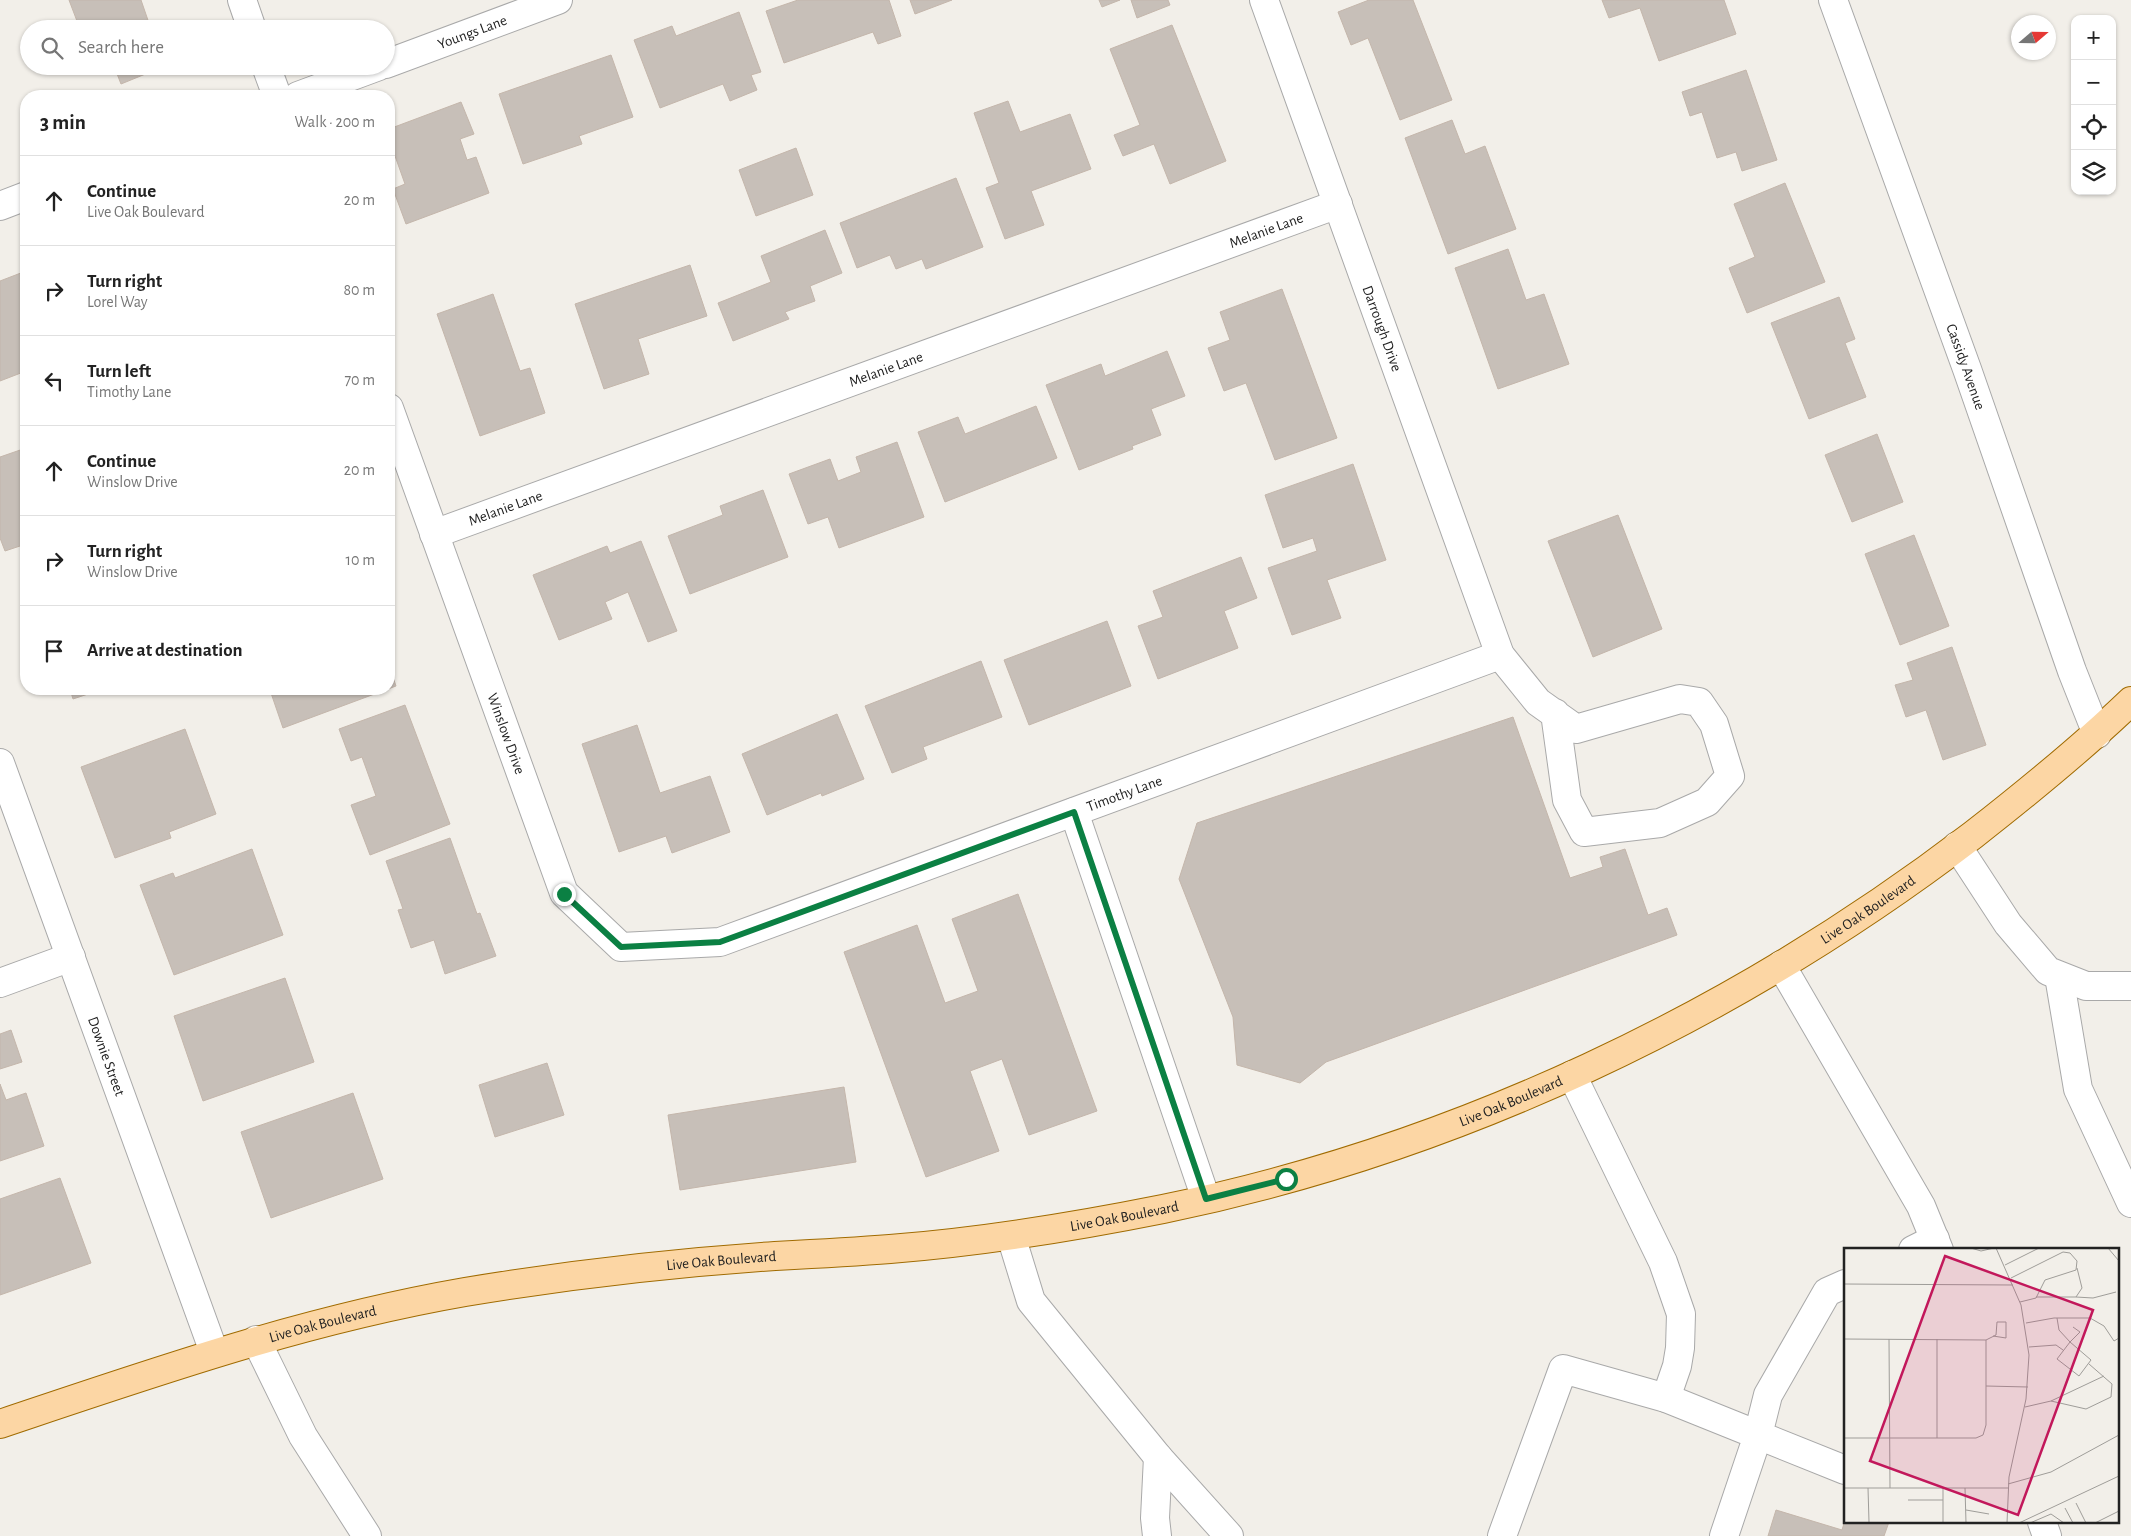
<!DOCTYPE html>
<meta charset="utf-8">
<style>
:root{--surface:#fff;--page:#f2f2f2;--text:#222;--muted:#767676;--line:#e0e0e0}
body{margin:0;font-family:"Alegreya Sans",sans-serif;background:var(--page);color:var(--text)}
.controls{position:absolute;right:15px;top:15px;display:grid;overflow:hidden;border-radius:10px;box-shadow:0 1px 4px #0004}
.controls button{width:45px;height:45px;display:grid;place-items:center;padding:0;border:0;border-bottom:1px solid var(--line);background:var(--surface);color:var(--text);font:25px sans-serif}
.compass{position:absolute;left:2011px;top:15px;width:45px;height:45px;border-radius:50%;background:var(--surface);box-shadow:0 1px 4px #0004;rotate:70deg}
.stop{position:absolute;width:15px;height:15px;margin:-11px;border:4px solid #0b8043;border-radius:50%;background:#fff}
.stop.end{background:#0b8043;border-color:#fff;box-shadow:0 1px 5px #0008}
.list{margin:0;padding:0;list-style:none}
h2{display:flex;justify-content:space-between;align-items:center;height:65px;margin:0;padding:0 20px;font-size:21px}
h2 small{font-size:16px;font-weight:400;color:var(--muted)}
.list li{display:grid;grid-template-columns:32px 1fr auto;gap:15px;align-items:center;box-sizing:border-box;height:90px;padding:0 20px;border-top:1px solid var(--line)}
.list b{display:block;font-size:19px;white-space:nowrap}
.list p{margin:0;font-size:16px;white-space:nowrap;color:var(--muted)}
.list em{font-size:16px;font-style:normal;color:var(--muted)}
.icon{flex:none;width:28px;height:28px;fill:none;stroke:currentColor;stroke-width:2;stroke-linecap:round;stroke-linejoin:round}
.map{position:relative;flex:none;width:2131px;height:1536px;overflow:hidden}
.search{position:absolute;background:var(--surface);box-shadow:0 1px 4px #0004;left:20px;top:20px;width:375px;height:55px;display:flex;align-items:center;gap:12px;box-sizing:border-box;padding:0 18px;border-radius:28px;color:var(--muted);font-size:19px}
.panel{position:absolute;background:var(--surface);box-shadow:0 1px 4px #0004;left:20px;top:90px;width:375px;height:605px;border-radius:20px}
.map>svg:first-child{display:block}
.building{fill:#c7bfb8;stroke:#c4b6ab}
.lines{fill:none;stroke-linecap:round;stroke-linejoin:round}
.minor-casing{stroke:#a9a9a9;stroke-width:30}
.major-casing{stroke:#a06b00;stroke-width:30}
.minor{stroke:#fff;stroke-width:28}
.major{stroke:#fcd6a4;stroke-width:28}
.route{stroke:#0b8043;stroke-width:6}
.labels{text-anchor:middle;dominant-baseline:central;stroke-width:5;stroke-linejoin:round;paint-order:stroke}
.street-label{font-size:15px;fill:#222;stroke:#fff}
.inset-road{fill:none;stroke:#9f9d99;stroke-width:1}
.view{fill:#c2185b;fill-opacity:0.15;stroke:#c2185b;stroke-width:2.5}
.inset-edge{fill:none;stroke:#222;stroke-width:2.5}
</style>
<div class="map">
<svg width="2131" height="1536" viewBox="0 0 2131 1536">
<rect width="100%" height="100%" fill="#f2efe9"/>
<g class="building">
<polygon points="69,0 141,0 151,29 80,29"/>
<polygon points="798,0 889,0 901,36 878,44 873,32 784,63 766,11"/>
<polygon points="910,0 952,0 915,14"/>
<polygon points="1099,0 1120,0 1102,7"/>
<polygon points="1131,0 1168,0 1170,5 1137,18"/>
<polygon points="1369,0 1413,0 1452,100 1400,120 1368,38 1351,45 1338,12"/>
<polygon points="1602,0 1724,0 1736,34 1659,61 1640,8 1609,18"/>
<polygon points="739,12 761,72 751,75 757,90 730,101 723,84 660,108 634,40 672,26 676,36"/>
<polygon points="1172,25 1226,161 1170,184 1154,144 1123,156 1114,135 1140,125 1110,49"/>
<polygon points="611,55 633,117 579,136 582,144 523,164 499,94"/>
<polygon points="114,66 165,66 121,84"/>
<polygon points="1746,70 1777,160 1742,171 1736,152 1717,158 1702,112 1690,116 1682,92"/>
<polygon points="1008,101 1020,132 1070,114 1091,169 1031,191 1044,225 1005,239 986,188 999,183 974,113"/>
<polygon points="461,102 474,134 460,139 467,160 476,157 489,193 406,224 393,189 405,184 389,139 389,129"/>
<polygon points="1452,120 1465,154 1485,146 1516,229 1448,254 1405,138"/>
<polygon points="796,148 813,195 756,216 739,170"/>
<polygon points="956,178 983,247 926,269 922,259 896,269 890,255 857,268 840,223"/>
<polygon points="1785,183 1825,282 1747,313 1729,268 1755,257 1734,204"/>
<polygon points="825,230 842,273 810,286 815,301 785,312 789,319 733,341 718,303 771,282 761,256"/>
<polygon points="1508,249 1526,300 1544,294 1569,364 1498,389 1455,268"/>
<polygon points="690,265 707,316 638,339 649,374 604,389 575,304"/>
<polygon points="26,271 26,371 0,381 0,281"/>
<polygon points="1282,289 1337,438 1275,460 1246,383 1224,391 1208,348 1230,340 1220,312"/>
<polygon points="493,294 520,371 530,368 545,413 480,436 437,314"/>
<polygon points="1839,297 1855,339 1845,343 1866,397 1809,419 1771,323"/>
<polygon points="1167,351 1185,396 1151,409 1161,435 1132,446 1133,449 1079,470 1046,385 1101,364 1105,376"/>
<polygon points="1036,406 1057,458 945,502 918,432 958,417 965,434"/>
<polygon points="1877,434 1903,502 1852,522 1825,455"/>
<polygon points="897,442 924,517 839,548 828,517 808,524 789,474 830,459 838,481 861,472 856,457"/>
<polygon points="26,448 26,544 5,551 0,538 0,457"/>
<polygon points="1353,464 1386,560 1327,580 1341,618 1292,635 1268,568 1317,551 1313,538 1283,548 1265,495"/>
<polygon points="763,490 788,557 690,594 668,536 723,515 720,506"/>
<polygon points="1618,515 1662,629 1593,657 1548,541"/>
<polygon points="1914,535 1949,626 1900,645 1865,554"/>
<polygon points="641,541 677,631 648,642 628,592 605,602 612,619 559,640 533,575 607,546 610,553"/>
<polygon points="1241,557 1257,598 1224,611 1238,648 1158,679 1138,626 1163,617 1153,591"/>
<polygon points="1107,621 1131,686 1029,725 1004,660"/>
<polygon points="1952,647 1986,745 1943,760 1926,710 1906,717 1895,685 1913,680 1907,663"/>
<polygon points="981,661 1002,717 923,747 927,759 892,773 865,706"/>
<polygon points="389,665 396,686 283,728 271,693 283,689 389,689"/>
<polygon points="70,689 103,689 73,699"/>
<polygon points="405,705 450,824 370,855 351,805 376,796 362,757 351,761 339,729"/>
<polygon points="837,714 864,779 822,796 821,793 767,815 742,754"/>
<polygon points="1513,717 1570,878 1603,867 1600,857 1625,849 1648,915 1667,908 1677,935 1326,1062 1300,1083 1237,1065 1233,1017 1179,879 1197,823"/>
<polygon points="637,725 660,793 710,776 730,832 672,853 666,836 619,852 582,744"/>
<polygon points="185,729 216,814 169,832 171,838 115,858 81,767"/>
<polygon points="450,838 477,914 480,913 496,956 445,974 434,940 411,948 398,910 403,909 386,861"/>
<polygon points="252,849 283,935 174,975 140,885 173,873 175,878"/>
<polygon points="1018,894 1097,1111 1029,1135 1002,1059 970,1071 999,1151 926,1177 844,952 917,925 945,1003 978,991 952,919"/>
<polygon points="285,978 314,1062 203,1101 174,1016"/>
<polygon points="11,1030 22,1062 0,1069 0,1034"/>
<polygon points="547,1063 564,1115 495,1137 479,1085"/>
<polygon points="0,1084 6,1100 26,1093 44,1146 0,1161"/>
<polygon points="844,1087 856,1162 680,1190 668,1115"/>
<polygon points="353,1093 383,1179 271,1218 241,1132"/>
<polygon points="60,1178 91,1263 0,1295 0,1199"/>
<polygon points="1776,1510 1842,1530 1845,1520 1845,1522 1889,1522 1884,1536 1768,1536"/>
</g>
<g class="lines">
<defs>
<g id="minor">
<polyline points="242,0 252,29"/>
<path id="s1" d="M1264 0 1500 655 1538 702 1576 729 1680 699 1699 702 1714 724 1730 776 1707 802 1660 823 1584 832 1567 800 1555 713"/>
<path id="s2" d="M1833 0 1967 369 2072 671 2097 734"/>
<path id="s3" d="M386 64 558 0"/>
<polyline points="266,66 277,96"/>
<polyline points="298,96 379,66"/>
<polyline points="0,206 26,196"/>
<path id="s4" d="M389 408 564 893 621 947 720 942 1500 655"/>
<path id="s5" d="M434 534 1338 204"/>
<path id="s6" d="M0 763 214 1352"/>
<polyline points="1074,812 1206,1199"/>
<polyline points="1957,846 2008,924 2048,971 2086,986 2131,986"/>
<polyline points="1781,965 1921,1206 1939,1250"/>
<polyline points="2059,976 2078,1089 2131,1203"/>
<polyline points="0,983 71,957"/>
<polyline points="1572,1075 1663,1262 1681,1314 1680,1348 1677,1366 1666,1398"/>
<polyline points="1011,1236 1031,1301 1158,1457 1229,1536"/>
<polyline points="1913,1250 1935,1239"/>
<polyline points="1845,1284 1827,1292 1768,1395 1758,1435 1845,1470"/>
<polyline points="256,1340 303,1436 367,1536"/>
<polyline points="2042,1522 2047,1536"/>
<polyline points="1157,1536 1155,1518 1158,1457"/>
<polyline points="1502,1536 1563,1369 1666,1398 1758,1435 1724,1536"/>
</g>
<g id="major">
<path id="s7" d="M0 1424C155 1372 304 1320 465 1292 567 1275 671 1263 775 1256 813 1254 851 1252 890 1249 981 1242 1073 1227 1163 1209 1456 1149 1736 1016 1973 835 2028 792 2081 749 2131 701"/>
</g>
</defs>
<use href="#minor" class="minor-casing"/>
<use href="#major" class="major-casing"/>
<use href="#minor" class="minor"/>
<use href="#major" class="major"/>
</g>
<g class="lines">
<polyline class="route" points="564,894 621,947 720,942 1074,812 1206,1199 1286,1179"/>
</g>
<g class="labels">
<g class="street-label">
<text stroke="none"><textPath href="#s3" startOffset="92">Youngs Lane</textPath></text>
<text stroke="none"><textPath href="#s5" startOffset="886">Melanie Lane</textPath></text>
<text stroke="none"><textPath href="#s1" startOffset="349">Darrough Drive</textPath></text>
<text stroke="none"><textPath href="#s2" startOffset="390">Cassidy Avenue</textPath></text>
<text stroke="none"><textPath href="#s5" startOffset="481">Melanie Lane</textPath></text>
<text stroke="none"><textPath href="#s5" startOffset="76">Melanie Lane</textPath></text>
<text stroke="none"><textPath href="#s4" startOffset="346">Winslow Drive</textPath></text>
<text stroke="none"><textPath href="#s4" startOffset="1124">Timothy Lane</textPath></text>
<text stroke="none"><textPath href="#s7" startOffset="1958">Live Oak Boulevard</textPath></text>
<text stroke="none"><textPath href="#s6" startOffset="312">Downie Street</textPath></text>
<text stroke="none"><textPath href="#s7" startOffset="1552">Live Oak Boulevard</textPath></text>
<text stroke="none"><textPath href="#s7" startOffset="1148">Live Oak Boulevard</textPath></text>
<text stroke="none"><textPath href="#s7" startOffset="742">Live Oak Boulevard</textPath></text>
<text stroke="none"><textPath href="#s7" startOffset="338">Live Oak Boulevard</textPath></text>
</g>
</g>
<g transform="translate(1844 1248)">
<rect width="275" height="275" fill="#f2efe9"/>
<path class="inset-road" d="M127 0 137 3 150 0M152 0 177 57 185 107 182 151 165 229 163 275M264 0 275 13M161 17 195 0M167 30 219 4 226 5 233 13 232 22 201 32 192 50 176 54M0 36 169 37M192 49H232L238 40 233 20M232 49 249 50 272 44M213 70 215 82 226 94 236 84 229 79M182 75 210 70H246L260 78 270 93 275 90M0 91 142 92 152 87 153 74H162V90L149 88M45 91 46 240M93 91V190M226 94 247 112 235 128 213 111ZM185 99 212 97 219 102M142 138 184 139M207 153 242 161 267 149 268 136 245 116M181 159 207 153 260 128M0 190H132L139 187 142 177V92M164 236 207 224 275 187M0 240H164M24 240 25 274M99 240V275M121 240 122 275M64 252H99M232 255 242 275M221 260 229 275M122 262 145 266M175 275 275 228M186 275 207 266 220 275M251 275 275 263"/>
<path class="view" d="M101 8 249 62 174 267 26 213Z"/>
<rect width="275" height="275" class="inset-edge"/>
</g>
</svg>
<div class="controls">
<button>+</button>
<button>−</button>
<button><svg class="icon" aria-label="locate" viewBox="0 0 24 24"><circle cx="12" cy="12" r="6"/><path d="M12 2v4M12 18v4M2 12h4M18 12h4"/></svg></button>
<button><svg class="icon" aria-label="layers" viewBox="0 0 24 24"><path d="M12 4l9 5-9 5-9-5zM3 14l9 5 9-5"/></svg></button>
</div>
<svg class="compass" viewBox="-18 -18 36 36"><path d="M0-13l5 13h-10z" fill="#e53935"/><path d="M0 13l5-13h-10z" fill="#767676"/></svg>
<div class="stop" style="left:1286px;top:1179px"></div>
<div class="stop end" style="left:564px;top:894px"></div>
<div class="search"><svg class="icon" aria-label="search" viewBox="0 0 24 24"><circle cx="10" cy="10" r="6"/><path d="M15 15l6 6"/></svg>Search here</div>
<section class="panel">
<h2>3 min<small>Walk · 200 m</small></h2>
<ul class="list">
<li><svg class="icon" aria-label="ahead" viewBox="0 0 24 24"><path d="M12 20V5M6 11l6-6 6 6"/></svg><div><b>Continue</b><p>Live Oak Boulevard</p></div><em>20 m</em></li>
<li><svg class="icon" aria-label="right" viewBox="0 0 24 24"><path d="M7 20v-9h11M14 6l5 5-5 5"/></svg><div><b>Turn right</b><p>Lorel Way</p></div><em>80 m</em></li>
<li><svg class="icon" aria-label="left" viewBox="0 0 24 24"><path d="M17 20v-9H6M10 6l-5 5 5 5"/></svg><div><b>Turn left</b><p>Timothy Lane</p></div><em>70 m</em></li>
<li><svg class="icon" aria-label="ahead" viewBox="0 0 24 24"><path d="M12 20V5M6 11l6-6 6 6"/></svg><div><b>Continue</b><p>Winslow Drive</p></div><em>20 m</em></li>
<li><svg class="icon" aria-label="right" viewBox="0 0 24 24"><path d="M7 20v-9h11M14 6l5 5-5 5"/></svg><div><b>Turn right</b><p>Winslow Drive</p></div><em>10 m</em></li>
<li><svg class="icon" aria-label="arrive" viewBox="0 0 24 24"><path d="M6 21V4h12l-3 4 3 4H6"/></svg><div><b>Arrive at destination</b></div></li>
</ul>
</section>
</div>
